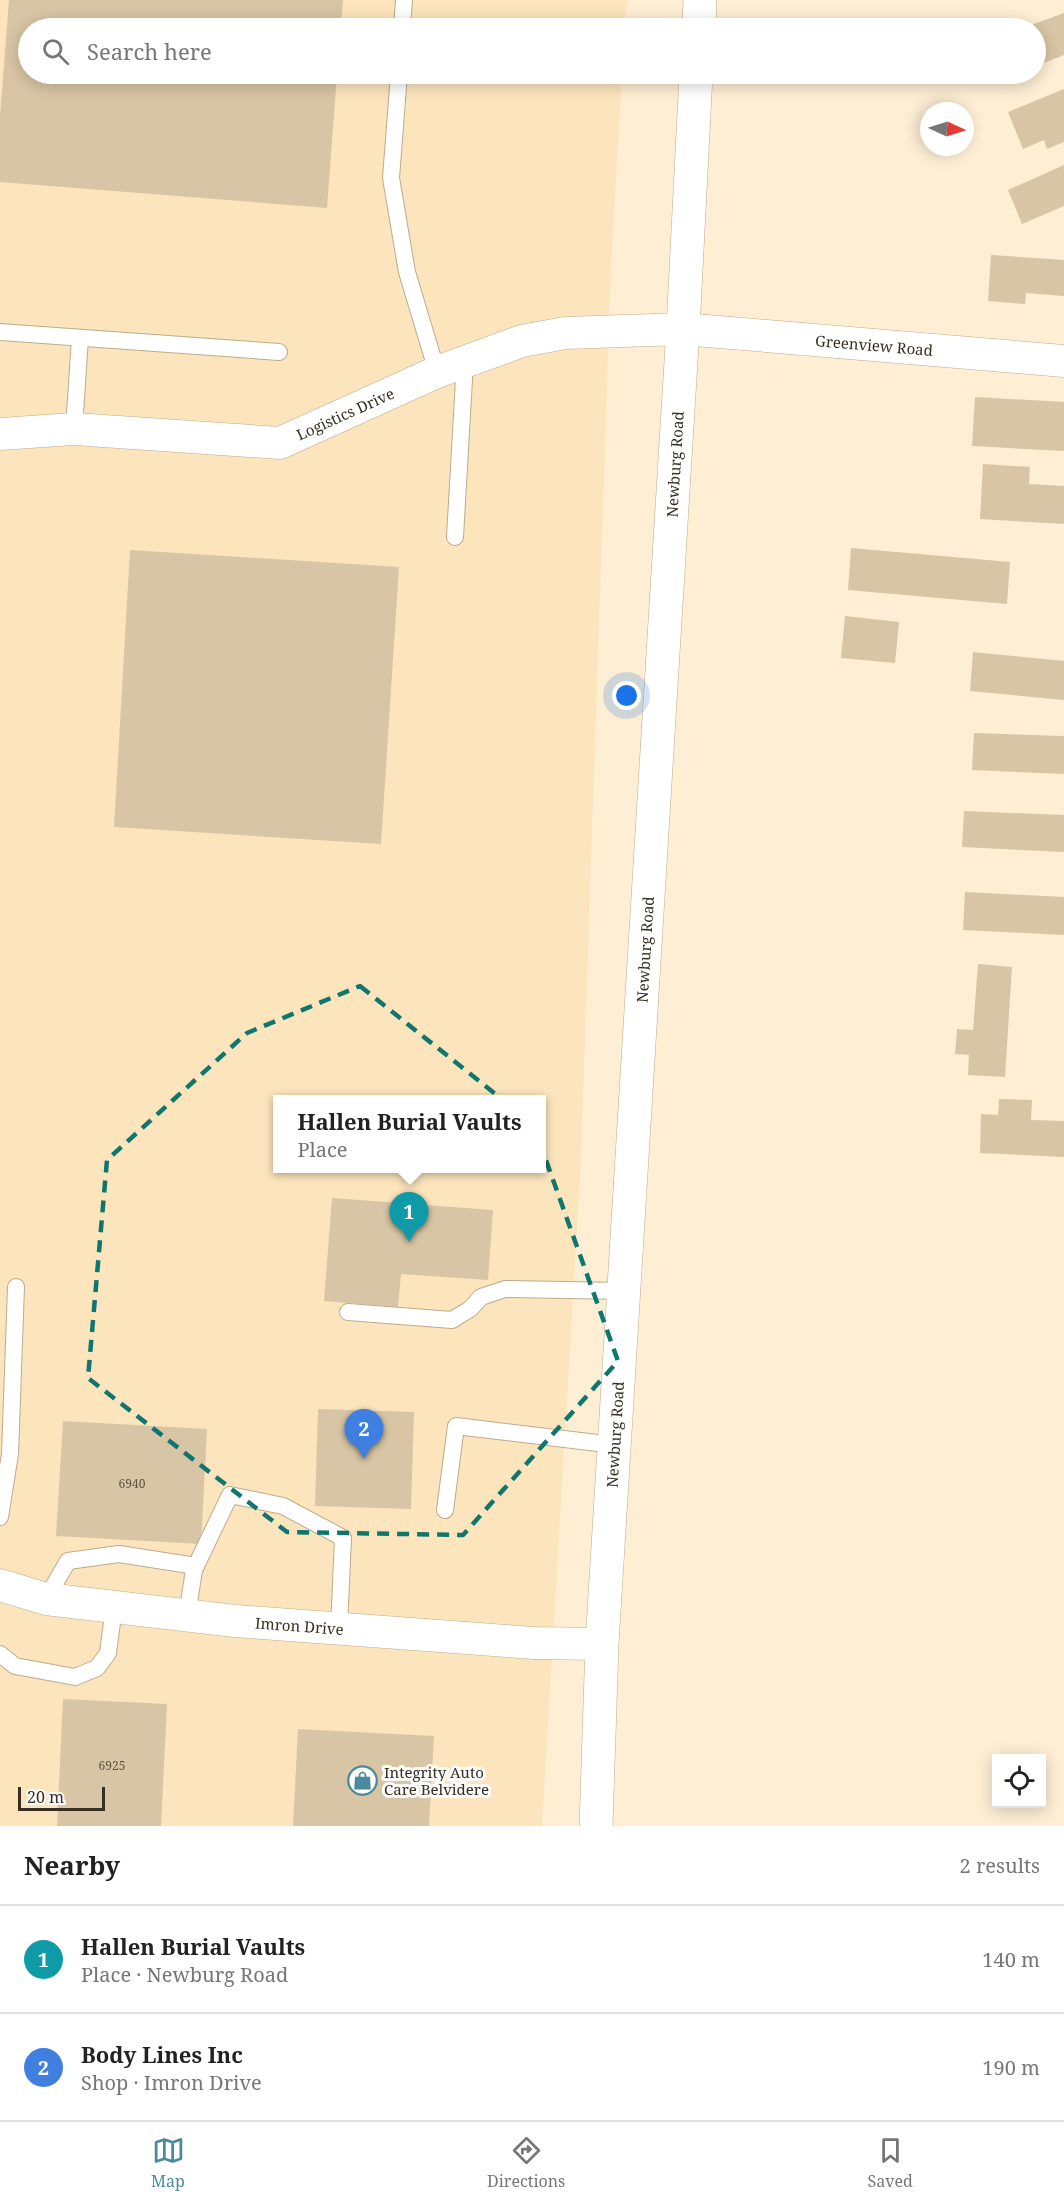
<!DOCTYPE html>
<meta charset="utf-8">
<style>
:root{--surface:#fff;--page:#f6f6f6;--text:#222;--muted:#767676;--line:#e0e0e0;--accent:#498a9c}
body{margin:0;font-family:"Noto Serif",serif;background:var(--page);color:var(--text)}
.controls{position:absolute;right:18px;bottom:18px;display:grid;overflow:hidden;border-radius:0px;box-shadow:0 3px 15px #0003}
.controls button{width:54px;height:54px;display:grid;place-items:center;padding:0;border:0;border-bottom:2px solid var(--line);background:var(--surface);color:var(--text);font:30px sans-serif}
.compass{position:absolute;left:920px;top:102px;width:54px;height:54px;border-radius:50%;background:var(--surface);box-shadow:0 3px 15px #0003;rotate:94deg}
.scale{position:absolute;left:18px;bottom:15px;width:87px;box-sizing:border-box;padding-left:6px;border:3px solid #352e21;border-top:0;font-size:16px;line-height:21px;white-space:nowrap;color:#352e21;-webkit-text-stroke:4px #fdfdfd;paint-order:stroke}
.you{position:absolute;left:627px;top:696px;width:21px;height:21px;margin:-15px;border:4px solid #fff;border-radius:50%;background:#1a73e8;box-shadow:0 0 0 9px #1a73e833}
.badge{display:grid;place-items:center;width:39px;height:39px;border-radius:50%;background:var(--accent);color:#fff;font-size:20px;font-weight:700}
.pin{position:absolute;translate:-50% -50px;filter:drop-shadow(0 2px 3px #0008)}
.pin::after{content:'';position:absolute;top:32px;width:21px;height:18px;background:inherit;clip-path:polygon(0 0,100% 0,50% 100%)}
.popup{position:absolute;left:273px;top:1095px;width:273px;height:78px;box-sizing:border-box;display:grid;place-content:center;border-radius:0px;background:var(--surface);filter:drop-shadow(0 2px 4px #0005);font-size:20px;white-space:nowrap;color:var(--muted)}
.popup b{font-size:22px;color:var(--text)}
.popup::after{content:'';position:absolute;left:50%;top:100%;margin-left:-12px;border:12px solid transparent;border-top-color:var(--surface)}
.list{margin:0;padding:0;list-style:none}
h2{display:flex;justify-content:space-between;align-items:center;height:78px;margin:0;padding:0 24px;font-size:26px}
h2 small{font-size:20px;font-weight:400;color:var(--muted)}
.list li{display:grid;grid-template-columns:39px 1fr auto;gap:18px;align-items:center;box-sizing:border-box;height:108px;padding:0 24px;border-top:2px solid var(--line)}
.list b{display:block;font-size:22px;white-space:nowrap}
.list p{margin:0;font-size:20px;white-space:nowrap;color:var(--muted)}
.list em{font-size:20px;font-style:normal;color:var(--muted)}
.icon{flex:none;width:33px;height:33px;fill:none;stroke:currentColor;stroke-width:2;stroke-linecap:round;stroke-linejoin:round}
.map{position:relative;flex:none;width:1064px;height:1826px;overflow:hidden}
.search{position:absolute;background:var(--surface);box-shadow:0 3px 15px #0003;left:18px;right:18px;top:18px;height:66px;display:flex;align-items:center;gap:15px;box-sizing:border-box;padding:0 21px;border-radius:33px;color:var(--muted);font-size:22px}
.sheet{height:294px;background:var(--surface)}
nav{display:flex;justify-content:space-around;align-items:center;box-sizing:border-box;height:84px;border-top:2px solid var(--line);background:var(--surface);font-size:16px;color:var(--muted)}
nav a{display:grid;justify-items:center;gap:3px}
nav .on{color:var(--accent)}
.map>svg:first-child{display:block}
.built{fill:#fce5bd;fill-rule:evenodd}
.building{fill:#d8c5a5}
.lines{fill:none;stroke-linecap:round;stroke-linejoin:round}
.service-casing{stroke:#bdab8c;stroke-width:18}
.minor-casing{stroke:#bdab8c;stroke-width:33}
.secondary-casing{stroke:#bdab8c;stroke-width:34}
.service{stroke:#fff;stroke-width:16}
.minor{stroke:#fff;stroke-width:32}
.secondary{stroke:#fff;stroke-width:33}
.marked{fill:none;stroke:#0f766e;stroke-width:4.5;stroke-dasharray:12 8;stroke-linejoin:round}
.labels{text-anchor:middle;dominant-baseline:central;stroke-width:6;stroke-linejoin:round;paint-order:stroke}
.number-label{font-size:12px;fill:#5e5442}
.street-label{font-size:15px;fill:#352e21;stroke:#fdfdfd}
.poi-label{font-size:15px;fill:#352e21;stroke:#fdfdfd;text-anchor:start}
</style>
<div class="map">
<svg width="1064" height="1826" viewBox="0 0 1064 1826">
<rect width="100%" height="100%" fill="#fdeed4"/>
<path class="built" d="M0 0H627L625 28H28V74H622L611 266 581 1159 542 1826H0ZM277 1100H541V1168H277Z"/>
<g class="building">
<polygon points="9,0 343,0 341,28 28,28 28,74 337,74 327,208 0,182 0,116"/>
<polygon points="1064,13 1064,55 1036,66 1036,28 1023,28"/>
<polygon points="1064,89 1064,142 1047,149 1044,140 1023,149 1008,112"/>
<polygon points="1064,165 1064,206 1022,224 1008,190"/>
<polygon points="991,255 1064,260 1064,296 1026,293 1025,304 988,301"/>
<polygon points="975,397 1064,402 1064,451 972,446"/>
<polygon points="983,464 1030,467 1029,484 1064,486 1064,524 980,519"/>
<polygon points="851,548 1010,562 1007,604 848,590"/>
<polygon points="130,550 399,567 381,844 114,827"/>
<polygon points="845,616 899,622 895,663 841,658"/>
<polygon points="973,652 1064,661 1064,700 970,691"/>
<polygon points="974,733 1064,736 1064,774 972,770"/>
<polygon points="964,811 1064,815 1064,852 962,847"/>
<polygon points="965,892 1064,897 1064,935 963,930"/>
<polygon points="978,964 1012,967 1005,1077 968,1075 969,1055 955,1054 957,1029 973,1030"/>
<polygon points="999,1099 1032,1100 1031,1120 1064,1121 1064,1157 980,1153 981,1114 998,1115"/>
<polygon points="332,1198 493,1210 488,1280 401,1274 398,1307 324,1301"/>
<polygon points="318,1409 414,1412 411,1509 315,1506"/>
<polygon points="63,1421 207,1429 201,1544 56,1536"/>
<polygon points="63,1699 167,1704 161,1826 57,1826"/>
<polygon points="298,1729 434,1736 429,1826 293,1826"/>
</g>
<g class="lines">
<defs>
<g id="service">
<polyline points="402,28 404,0"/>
<polyline points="399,74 391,178 407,272 437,372"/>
<polyline points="0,332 279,352"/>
<polyline points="74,429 80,338"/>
<polyline points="455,537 465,362"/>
<polyline points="348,1312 452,1320 470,1309 481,1297 505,1289 624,1291"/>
<polyline points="445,1510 456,1426 614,1445"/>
<polyline points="0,1517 10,1454 16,1287"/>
<polyline points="46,1599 68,1561 119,1554 196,1566"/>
<polyline points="187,1615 194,1570 230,1495 283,1506 343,1538 339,1628"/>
<polyline points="0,1654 15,1666 75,1677 97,1668 108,1653 114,1607"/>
</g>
<g id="minor">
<path id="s1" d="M0 434 74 429 280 443 437 372 522 341 565 333 683 329 1064 361"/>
<path id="s2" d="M0 1585 46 1599 235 1621 534 1643 602 1644"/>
</g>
<g id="secondary">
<polyline points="699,28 700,0"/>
<path id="s3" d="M596 1826 602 1644 683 329 696 74"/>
</g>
</defs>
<use href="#service" class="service-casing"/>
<use href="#minor" class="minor-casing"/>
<use href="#secondary" class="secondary-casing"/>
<use href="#service" class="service"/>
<use href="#minor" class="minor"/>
<use href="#secondary" class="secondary"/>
</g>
<path class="marked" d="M360 986 533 1124 618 1361 463 1535 287 1532 88 1378 107 1160 247 1033Z"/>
<defs>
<symbol id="shop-ring" viewBox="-11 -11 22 22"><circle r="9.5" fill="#fdfdfd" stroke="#498a9c" stroke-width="1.5"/><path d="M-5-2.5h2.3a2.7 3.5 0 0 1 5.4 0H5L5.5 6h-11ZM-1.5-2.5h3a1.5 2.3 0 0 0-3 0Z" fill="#498a9c"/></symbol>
</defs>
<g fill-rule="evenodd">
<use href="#shop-ring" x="346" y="1764" width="33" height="33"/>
</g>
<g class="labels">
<g class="number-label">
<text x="132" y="1483">6940</text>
<text x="112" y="1765">6925</text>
</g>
<g class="street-label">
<text stroke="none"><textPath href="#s1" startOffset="897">Greenview Road</textPath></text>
<text stroke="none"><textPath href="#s1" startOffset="352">Logistics Drive</textPath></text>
<text stroke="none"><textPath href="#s3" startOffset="1364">Newburg Road</textPath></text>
<text stroke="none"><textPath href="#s3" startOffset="878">Newburg Road</textPath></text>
<text stroke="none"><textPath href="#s3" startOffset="392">Newburg Road</textPath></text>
<text stroke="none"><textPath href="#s2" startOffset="303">Imron Drive</textPath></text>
</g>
<g class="poi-label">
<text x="384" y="1772">Integrity Auto<tspan x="384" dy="17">Care Belvidere</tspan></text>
</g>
</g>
</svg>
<div class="controls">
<button><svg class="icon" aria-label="locate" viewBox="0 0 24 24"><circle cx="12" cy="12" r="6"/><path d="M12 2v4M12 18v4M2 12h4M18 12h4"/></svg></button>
</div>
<svg class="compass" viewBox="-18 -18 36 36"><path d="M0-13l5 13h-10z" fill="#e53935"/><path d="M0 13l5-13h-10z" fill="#767676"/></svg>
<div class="scale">20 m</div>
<div class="you"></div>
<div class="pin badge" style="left:409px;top:1242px;background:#0f9aa8">1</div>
<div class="popup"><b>Hallen Burial Vaults</b>Place</div>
<div class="pin badge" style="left:364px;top:1459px;background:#3f7fe0">2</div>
<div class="search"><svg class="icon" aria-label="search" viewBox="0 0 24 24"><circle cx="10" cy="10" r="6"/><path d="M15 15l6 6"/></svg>Search here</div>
</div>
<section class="sheet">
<h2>Nearby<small>2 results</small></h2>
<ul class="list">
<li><span class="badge" style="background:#0f9aa8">1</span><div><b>Hallen Burial Vaults</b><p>Place · Newburg Road</p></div><em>140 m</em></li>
<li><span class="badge" style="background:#3f7fe0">2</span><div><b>Body Lines Inc</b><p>Shop · Imron Drive</p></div><em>190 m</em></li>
</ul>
</section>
<nav>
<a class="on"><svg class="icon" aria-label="map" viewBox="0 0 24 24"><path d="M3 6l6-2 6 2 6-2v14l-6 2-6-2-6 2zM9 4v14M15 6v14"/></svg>Map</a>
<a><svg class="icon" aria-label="directions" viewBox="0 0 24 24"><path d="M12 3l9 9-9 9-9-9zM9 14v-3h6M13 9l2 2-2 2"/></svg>Directions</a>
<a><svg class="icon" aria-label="saved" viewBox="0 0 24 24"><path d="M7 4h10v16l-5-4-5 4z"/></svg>Saved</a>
</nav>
